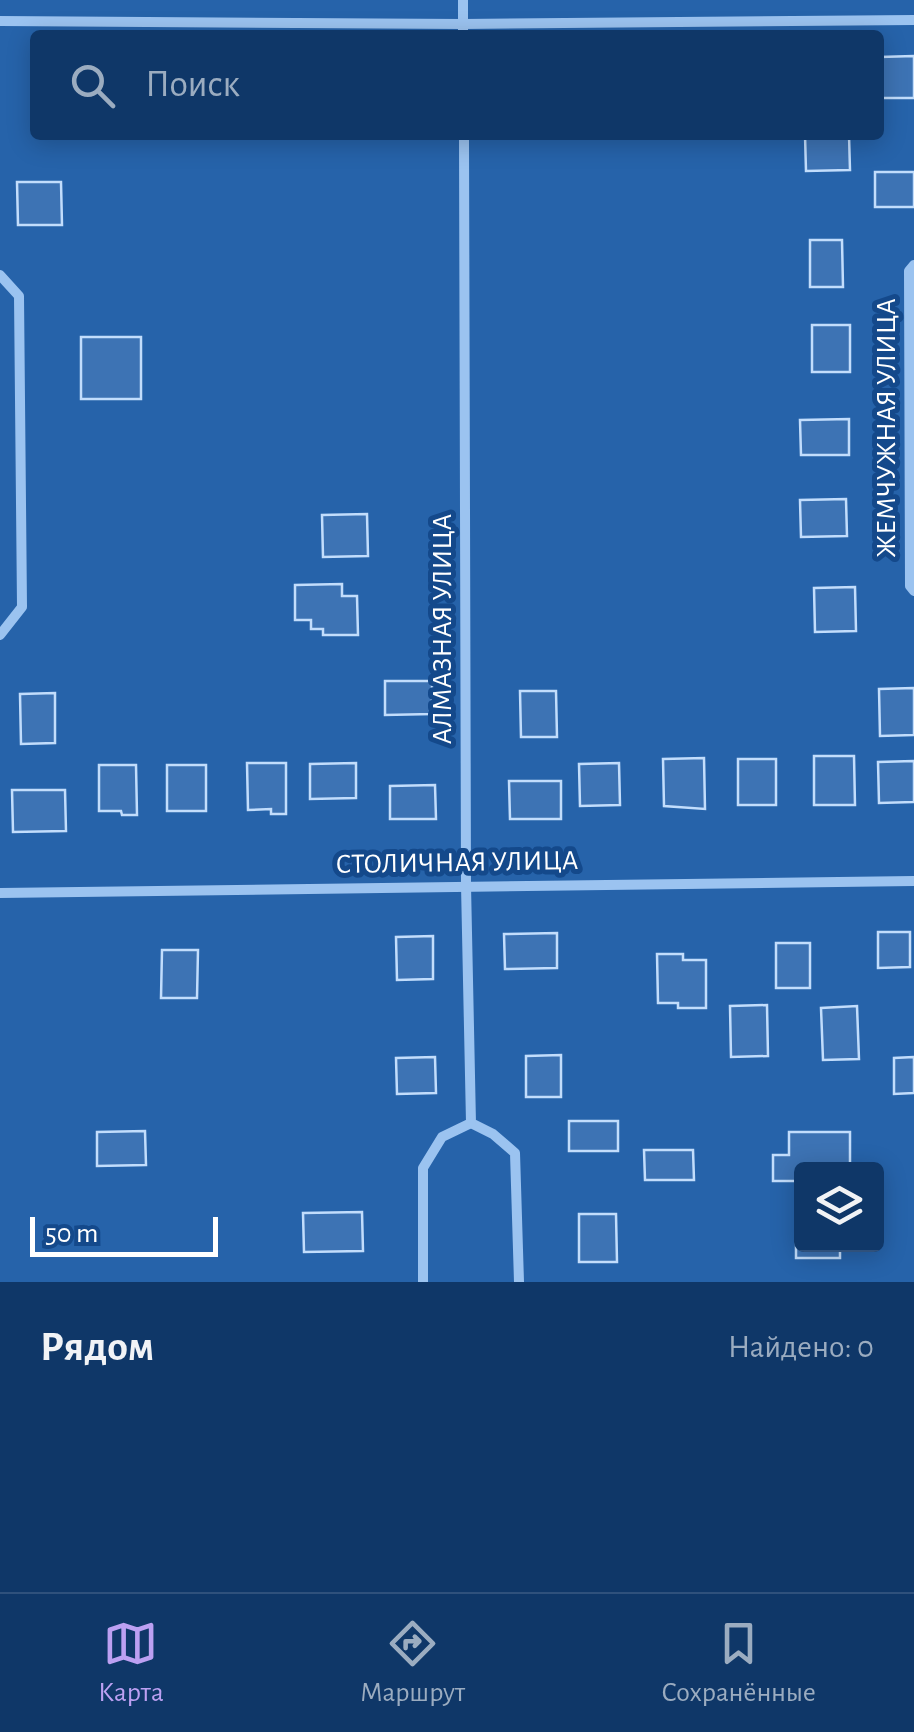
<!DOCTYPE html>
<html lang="ru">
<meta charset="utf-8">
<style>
:root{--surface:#0f3768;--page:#183f6e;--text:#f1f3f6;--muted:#9bacc0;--line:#2f517c;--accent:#bca0f2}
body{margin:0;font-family:"Alegreya Sans",sans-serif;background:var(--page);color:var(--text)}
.controls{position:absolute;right:30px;bottom:30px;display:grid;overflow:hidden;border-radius:10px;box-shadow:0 5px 25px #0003}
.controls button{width:90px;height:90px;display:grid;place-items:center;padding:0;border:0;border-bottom:2px solid var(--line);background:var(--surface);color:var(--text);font:50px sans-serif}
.scale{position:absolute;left:30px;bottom:25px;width:188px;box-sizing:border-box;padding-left:10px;border:5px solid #fff;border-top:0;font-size:28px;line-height:35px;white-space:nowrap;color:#fff;-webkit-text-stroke:8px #14498b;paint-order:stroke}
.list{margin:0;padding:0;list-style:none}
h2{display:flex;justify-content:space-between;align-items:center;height:130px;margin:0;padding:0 40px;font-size:42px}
h2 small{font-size:32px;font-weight:400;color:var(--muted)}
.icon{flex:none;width:55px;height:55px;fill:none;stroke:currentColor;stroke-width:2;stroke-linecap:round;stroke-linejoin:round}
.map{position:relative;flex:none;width:914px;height:1282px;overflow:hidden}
.search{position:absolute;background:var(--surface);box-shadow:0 5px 25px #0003;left:30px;right:30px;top:30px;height:110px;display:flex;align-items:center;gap:25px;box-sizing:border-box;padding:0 35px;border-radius:10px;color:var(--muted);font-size:38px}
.sheet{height:310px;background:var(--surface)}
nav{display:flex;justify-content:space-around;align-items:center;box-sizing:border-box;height:140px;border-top:2px solid var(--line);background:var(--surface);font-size:28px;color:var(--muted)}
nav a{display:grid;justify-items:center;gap:5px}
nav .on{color:var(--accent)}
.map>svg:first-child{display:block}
.green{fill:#2663aa;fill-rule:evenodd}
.building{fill:#3d73b4;stroke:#c2ddfc;stroke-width:2.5}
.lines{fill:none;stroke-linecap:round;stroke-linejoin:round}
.minor{stroke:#9bc3f0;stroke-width:10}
.labels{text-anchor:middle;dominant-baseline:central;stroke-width:10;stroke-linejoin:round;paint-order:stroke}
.street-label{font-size:28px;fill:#fff;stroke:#14498b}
</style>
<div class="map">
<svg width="914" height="1282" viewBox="0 0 914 1282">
<rect width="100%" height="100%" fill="#14498b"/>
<path class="green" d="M0 0H914V1282H0ZM35 35H879V135H35ZM802 1170H876V1244H802Z"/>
<g class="building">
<polygon points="914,56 914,98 880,98 880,57"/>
<polygon points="805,135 849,135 850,170 806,171"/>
<rect x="875" y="172" width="39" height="35"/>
<polygon points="17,182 61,182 62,225 18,225"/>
<polygon points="810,240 842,240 843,287 810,287"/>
<rect x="812" y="325" width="38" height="47"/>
<rect x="81" y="337" width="60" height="62"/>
<polygon points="849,419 849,455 801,455 800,420"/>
<polygon points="846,499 847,536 801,537 800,500"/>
<polygon points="367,514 368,556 323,557 322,515"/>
<polygon points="342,584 342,596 357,596 358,635 323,635 323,629 311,629 311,620 295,620 295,585"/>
<polygon points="855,587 856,631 815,632 814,588"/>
<polygon points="385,681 432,681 432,714 385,715"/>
<polygon points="914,688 914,735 880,736 879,689"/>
<polygon points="520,691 556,691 557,737 521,737"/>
<polygon points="55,693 55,743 21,744 20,694"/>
<polygon points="814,756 854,756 855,805 814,805"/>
<polygon points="704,758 705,809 664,806 663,759"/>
<rect x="738" y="759" width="38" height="46"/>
<polygon points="914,761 914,802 879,803 878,762"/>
<polygon points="247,763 286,763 286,814 271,814 271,809 248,810"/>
<polygon points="356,763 356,798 310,799 310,764"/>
<polygon points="619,763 620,805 580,806 579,764"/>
<polygon points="99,765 136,765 137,815 122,815 121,811 99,811"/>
<rect x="167" y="765" width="39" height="46"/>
<polygon points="509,781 561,781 561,819 510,819"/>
<polygon points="435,785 436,819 390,819 390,786"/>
<polygon points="12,790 65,790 66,831 13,832"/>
<polygon points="878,932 910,932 910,967 878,968"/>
<polygon points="557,933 557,968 505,969 504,934"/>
<polygon points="433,936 433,979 397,980 396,937"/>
<rect x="776" y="943" width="34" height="45"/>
<polygon points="162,950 198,950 197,998 161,998"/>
<polygon points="657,954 683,954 683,960 706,960 706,1008 678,1008 678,1003 658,1003"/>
<polygon points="767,1005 768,1056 731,1057 730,1006"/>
<polygon points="857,1006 859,1059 823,1060 821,1008"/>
<polygon points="561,1055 561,1097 526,1097 526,1056"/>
<polygon points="435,1057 436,1093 397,1094 396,1058"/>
<polygon points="914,1057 914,1093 894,1094 894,1058"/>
<rect x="569" y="1121" width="49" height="30"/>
<polygon points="145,1131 146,1165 97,1166 97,1132"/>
<polygon points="789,1132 850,1132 850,1170 802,1170 802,1181 773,1181 773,1155 789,1155"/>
<polygon points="644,1150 693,1150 694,1180 645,1180"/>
<polygon points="362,1212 363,1251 304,1252 303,1213"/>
<polygon points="579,1214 616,1214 617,1262 579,1262"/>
<polygon points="796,1218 802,1218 802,1244 840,1244 840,1258 796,1258"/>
</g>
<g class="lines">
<g class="minor">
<polyline points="463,0 463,35"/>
<polyline points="0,21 463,24 914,20"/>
<polyline points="464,135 466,885 471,1123 493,1134 515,1153 519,1282"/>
<polyline points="914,265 909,271 910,586 914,591"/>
<polyline points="0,275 19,296 22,607 0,635"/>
<polyline points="0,893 914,881"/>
<polyline points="423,1282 423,1168 442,1137 471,1123"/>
</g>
</g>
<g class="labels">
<g class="street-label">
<text transform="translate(887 428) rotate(-90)">ЖЕМЧУЖНАЯ УЛИЦА</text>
<text transform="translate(443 629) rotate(-90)">АЛМАЗНАЯ УЛИЦА</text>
<text transform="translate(457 863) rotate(-1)">СТОЛИЧНАЯ УЛИЦА</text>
</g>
</g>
</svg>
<div class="controls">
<button><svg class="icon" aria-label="layers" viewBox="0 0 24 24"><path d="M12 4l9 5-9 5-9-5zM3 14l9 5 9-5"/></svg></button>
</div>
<div class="scale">50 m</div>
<div class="search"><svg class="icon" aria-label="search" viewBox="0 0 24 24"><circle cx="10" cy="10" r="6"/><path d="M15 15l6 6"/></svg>Поиск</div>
</div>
<section class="sheet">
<h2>Рядом<small>Найдено: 0</small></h2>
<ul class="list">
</ul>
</section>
<nav>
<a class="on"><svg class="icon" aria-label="map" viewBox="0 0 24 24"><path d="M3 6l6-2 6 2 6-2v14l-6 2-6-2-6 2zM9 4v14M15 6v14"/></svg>Карта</a>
<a><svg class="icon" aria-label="directions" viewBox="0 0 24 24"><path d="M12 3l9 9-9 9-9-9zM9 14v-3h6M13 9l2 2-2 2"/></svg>Маршрут</a>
<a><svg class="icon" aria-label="saved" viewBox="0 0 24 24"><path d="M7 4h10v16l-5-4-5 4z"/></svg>Сохранённые</a>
</nav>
